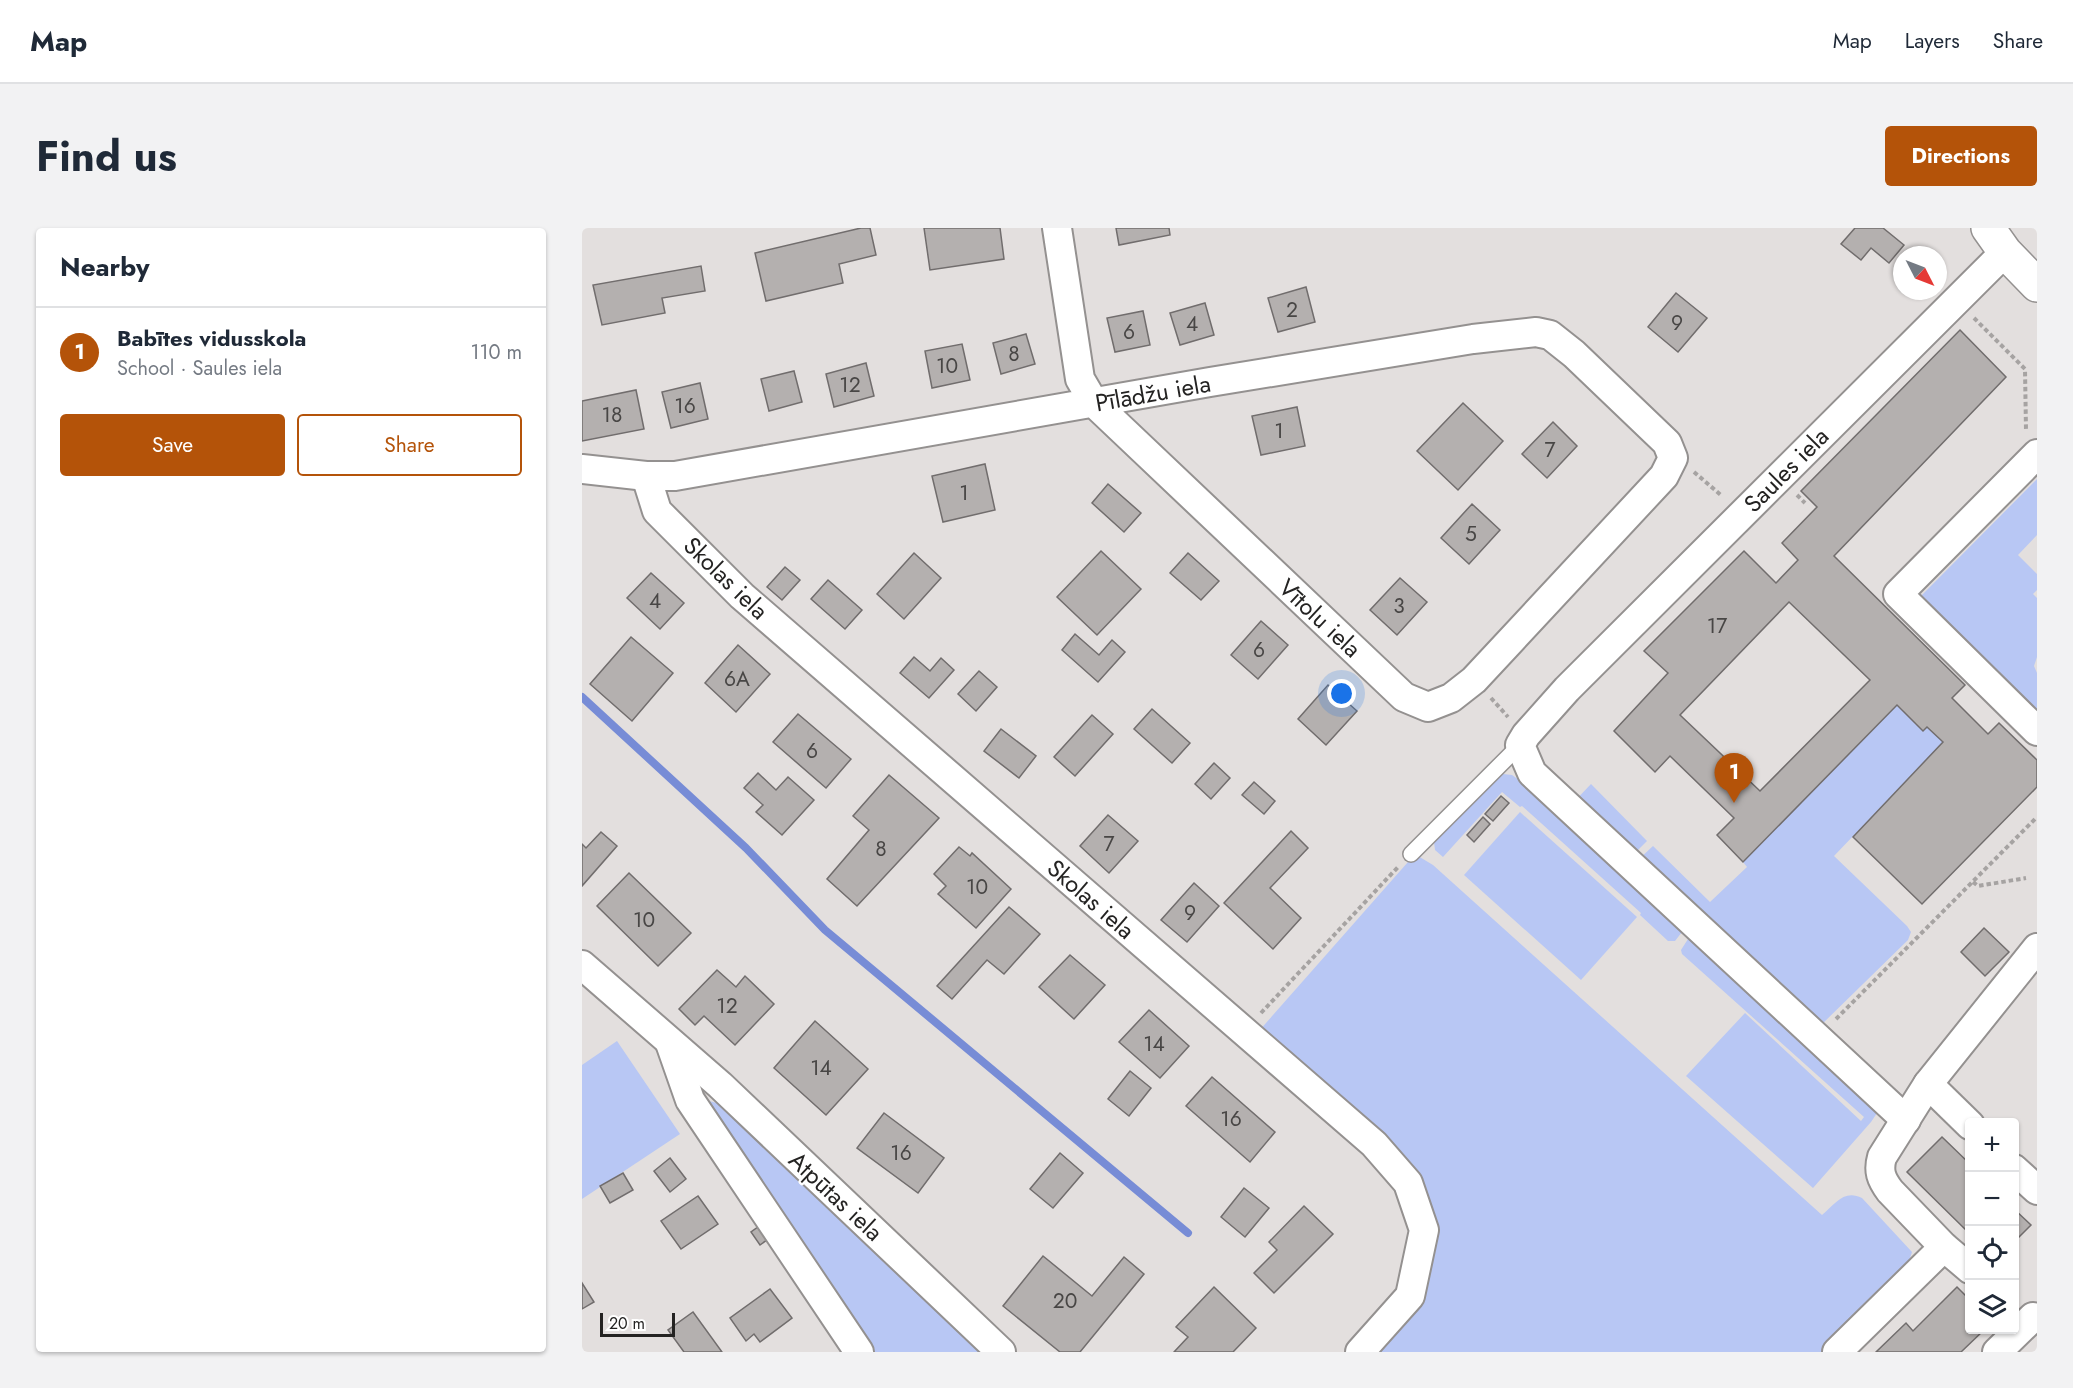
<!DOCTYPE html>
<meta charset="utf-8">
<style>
:root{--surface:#fff;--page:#f2f2f3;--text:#1f2937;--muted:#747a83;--line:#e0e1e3;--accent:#b45309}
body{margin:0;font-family:Jost,sans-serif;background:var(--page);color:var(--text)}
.controls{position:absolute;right:18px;bottom:18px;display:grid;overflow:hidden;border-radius:6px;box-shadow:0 2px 4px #0004}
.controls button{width:54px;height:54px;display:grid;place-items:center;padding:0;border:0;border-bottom:2px solid var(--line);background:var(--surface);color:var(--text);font:30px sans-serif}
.compass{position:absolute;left:1311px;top:18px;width:54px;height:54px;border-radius:50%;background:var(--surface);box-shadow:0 2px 4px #0004;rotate:132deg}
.scale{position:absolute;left:18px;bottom:15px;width:75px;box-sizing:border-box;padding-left:6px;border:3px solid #242322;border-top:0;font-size:16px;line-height:21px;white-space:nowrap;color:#242322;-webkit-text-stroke:4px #fff;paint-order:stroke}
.you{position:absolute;left:760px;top:466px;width:21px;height:21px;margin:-15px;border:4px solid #fff;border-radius:50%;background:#1a73e8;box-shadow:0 0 0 9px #1a73e833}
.badge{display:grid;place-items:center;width:39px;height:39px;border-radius:50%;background:var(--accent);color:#fff;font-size:20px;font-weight:700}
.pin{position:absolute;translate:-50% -50px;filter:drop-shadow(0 2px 3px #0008)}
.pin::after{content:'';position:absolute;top:32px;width:21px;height:18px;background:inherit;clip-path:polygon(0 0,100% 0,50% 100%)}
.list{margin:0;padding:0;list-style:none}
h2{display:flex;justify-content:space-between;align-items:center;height:78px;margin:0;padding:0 24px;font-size:26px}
h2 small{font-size:20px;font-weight:400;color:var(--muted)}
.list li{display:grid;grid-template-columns:39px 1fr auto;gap:18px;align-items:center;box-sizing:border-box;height:90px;padding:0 24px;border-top:2px solid var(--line)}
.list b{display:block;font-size:22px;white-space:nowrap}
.list p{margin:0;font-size:20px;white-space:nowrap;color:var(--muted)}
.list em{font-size:20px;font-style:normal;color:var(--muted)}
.actions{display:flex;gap:12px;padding:18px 24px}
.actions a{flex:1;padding:14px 0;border:2px solid var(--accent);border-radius:6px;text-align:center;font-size:21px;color:var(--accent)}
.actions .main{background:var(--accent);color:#fff}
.icon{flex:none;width:33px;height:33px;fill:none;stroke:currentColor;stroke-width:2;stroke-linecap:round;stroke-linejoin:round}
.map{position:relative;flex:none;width:1455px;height:1124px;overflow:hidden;border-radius:6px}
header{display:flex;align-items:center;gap:36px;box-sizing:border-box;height:84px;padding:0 30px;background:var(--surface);border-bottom:2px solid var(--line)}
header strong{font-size:28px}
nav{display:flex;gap:33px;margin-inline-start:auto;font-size:21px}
.intro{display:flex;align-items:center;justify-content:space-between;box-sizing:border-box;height:144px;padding:0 36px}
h1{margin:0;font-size:42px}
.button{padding:15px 27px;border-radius:6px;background:var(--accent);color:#fff;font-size:21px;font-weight:700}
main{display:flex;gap:36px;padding:0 36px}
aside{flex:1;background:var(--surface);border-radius:6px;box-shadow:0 2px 4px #0004}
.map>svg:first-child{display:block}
.green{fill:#b8c7f4}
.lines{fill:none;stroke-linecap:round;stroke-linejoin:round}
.stream{stroke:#778cd6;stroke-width:8}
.building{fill:#b4b0af;stroke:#716d6d;stroke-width:1.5;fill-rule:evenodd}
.lane-casing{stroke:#949190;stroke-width:18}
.street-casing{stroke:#949190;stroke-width:32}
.secondary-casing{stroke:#949190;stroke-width:36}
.path{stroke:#a6a3a2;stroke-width:4;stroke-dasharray:4.5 3;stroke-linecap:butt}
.lane{stroke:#fff;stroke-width:15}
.street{stroke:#fff;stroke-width:28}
.secondary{stroke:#fff;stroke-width:33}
.labels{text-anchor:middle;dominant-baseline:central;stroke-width:4.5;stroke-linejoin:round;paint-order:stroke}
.number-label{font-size:21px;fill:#484645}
.street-label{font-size:24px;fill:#242322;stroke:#fff}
</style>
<header>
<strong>Map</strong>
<nav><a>Map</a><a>Layers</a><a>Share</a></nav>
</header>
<div class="intro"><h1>Find us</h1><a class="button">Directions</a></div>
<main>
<aside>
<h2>Nearby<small></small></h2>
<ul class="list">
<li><span class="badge">1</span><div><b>Babītes vidusskola</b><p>School · Saules iela</p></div><em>110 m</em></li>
</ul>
<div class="actions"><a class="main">Save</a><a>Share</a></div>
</aside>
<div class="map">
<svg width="1455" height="1124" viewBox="0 0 1455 1124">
<rect width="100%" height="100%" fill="#e3dfde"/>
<g class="green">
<polygon points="1455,251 1455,307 1436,327 1455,346 1455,362 1451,366 1455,370 1455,429 1452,438 1455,445 1455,484 1339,368"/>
<polygon points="1315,477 1341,503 1345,499 1361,514 1252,628 1325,698 1329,704 1326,712 1236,800 1055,633 1071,618 1128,674 1165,639 1161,634"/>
<polygon points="921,546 930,547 937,552 941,549 1099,697 1100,704 1093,713 1086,713 1058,687 1059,685 940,578 938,579 920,564 861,629 853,622 852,614 915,550"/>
<polygon points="1009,556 1065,613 1049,629 990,576"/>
<polygon points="938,584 1055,689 999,752 882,647"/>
<path d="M836 628 851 637 1240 987C1253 976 1262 961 1280 970L1330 1024 1328 1030 1333 1036 1243 1124H791L849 1001 676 804 826 634Z"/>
<polygon points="1106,711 1112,711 1295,878 1295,885 1289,894 1231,960 1104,848 1163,785 1279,893 1282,889 1100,726 1099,722"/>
<polygon points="35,813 98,906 0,971 0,837"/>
<polygon points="127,873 143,877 403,1124 293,1124 129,881"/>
</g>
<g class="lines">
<polyline class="stream" points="0,469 164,620 243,702 606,1005"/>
</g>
<g class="building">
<polygon points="279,0 288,0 294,27 257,36 261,55 184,73 173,25"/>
<polygon points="342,0 418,0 422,31 348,42"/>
<polygon points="534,0 587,0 588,7 537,17"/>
<polygon points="1273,0 1301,0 1322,17 1307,35 1289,20 1279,32 1259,16"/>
<polygon points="119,38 123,63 80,70 83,85 20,97 11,57"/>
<polygon points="724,59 733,94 696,104 686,70"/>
<polygon points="1094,65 1125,90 1096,124 1066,99"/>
<polygon points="623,75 632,107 598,117 588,85"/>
<polygon points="561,83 568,117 533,124 525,90"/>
<path d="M1378 102 1424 149 1252 328 1383 457 1370 470 1406 506 1417 495 1455 532V559L1340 676 1271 609 1361 514 1345 499 1341 503 1315 477 1161 634 1135 607 1152 590 1088 528 1073 544 1032 503 1086 445 1062 423 1162 323 1194 355 1216 332 1200 315 1235 279 1219 263ZM1207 374 1288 452 1178 563 1098 487Z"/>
<polygon points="444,106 453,136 419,146 411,115"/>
<polygon points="380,116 388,152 350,160 343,123"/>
<polygon points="284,135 292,168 252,179 244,146"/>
<polygon points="212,143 220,174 187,183 179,151"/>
<polygon points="118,155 126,191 89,200 80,164"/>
<polygon points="54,162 62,201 0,213 0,173"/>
<polygon points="881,175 921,213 876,262 835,223"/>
<polygon points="715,179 723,218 679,227 670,188"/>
<polygon points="971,194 995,218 965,250 940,226"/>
<polygon points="403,236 413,282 361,294 350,248"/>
<polygon points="526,256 559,285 542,304 510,275"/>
<polygon points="890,276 918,302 887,336 859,310"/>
<polygon points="519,323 559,361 515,407 475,369"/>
<polygon points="332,325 359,350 322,391 295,366"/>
<polygon points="606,325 637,353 619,372 588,345"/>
<polygon points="203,339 218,352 200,372 185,359"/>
<polygon points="69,345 102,375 78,401 45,370"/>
<polygon points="818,350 845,374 815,407 788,382"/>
<polygon points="246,352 280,382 263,401 229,371"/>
<polygon points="679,393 706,417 676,451 649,427"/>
<polygon points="493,406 517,427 530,412 543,424 516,454 480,422"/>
<polygon points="49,409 91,445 50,493 8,456"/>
<polygon points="156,417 188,446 154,484 123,455"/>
<polygon points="332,429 348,443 359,430 372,442 347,470 318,445"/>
<polygon points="397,443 415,459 394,483 376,466"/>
<polygon points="746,457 775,483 744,517 716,491"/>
<polygon points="570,481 608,515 590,535 552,501"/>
<polygon points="216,486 269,531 244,560 191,514"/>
<polygon points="510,487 531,506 493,548 472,529"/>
<polygon points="419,501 454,528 437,550 402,523"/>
<polygon points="632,535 648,550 629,571 613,556"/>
<polygon points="176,545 194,562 206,549 232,572 200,607 174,584 181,577 162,560"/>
<polygon points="307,547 357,590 275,678 245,651 287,602 271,588"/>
<polygon points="672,554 693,573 682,586 660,567"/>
<polygon points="919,568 927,575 911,593 903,586"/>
<polygon points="526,587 556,613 527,645 498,618"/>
<polygon points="901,589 908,596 892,614 885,607"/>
<polygon points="709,603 726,620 688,660 719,690 691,721 642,675"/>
<polygon points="19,604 35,618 0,658 0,616 4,620"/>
<polygon points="377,619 388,628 390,625 429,661 394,700 356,666 364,658 352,646"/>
<polygon points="47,645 109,705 76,738 15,678"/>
<polygon points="612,655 637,678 605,714 579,692"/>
<polygon points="427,679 458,706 422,746 405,732 370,771 355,758"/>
<polygon points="1402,700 1427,724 1403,748 1379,724"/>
<polygon points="488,727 523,757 492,791 457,759"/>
<polygon points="135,742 154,759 163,748 192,776 153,817 122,788 113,797 97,781"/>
<polygon points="567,782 607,818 578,850 537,814"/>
<polygon points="233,793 286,841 244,887 192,840"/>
<polygon points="548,843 569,860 547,888 526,871"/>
<polygon points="630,849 693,904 668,934 604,878"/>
<polygon points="302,885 362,930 336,965 275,920"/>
<polygon points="1360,909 1388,936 1388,1006 1325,944"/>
<polygon points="478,925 501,945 471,980 448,961"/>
<polygon points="88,930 104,951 88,964 72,943"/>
<polygon points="41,945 51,962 28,975 18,958"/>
<polygon points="662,960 687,980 663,1009 639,989"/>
<polygon points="116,968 136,996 99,1021 79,993"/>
<polygon points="722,978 751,1006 692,1065 672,1045 695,1022 687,1014"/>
<polygon points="1432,981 1449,997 1432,1014"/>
<polygon points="180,996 189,1009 178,1017 169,1004"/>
<polygon points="461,1028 510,1068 542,1029 562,1046 498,1124 478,1124 421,1078"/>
<polygon points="0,1055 12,1074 0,1081"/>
<polygon points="632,1059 674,1100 651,1124 592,1124 606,1109 594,1099"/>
<polygon points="1375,1059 1388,1072 1388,1102 1402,1102 1379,1124 1294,1124 1324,1095 1331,1103"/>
<polygon points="188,1061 210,1090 178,1114 172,1106 164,1113 148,1090"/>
<polygon points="111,1084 140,1124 102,1124 86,1102"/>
</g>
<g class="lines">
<defs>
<polyline id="lane" points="829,626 938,517"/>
<g id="street">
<polyline points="1455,226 1316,366 1455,503"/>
<polyline points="0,241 64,248 93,248 628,154 891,111 954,104 968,107 992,126 1085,215 1091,230 1082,248 892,452 869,470 846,479 822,469 512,175 498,151 475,0"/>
<polyline points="64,248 75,283 160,368 792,916 826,955 842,1002 828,1068 778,1124"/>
<polyline points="0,737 138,857 419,1124"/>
<polyline points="88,815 108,872 277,1124"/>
<polyline points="1346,856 1388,897"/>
<polyline points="1324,892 950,545 938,517 944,507 985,461 1423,24"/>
<polyline points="1432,941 1455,962"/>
<path d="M1388 1041 1362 1019 1308 963C1299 951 1296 943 1300 929L1346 856 1455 720"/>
<polyline points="1255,1124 1362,1019"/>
<polyline points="1415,1124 1451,1089"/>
</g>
<polyline id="secondary" points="1406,0 1423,24 1455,57"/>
</defs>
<use href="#lane" class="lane-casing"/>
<use href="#street" class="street-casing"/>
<use href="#secondary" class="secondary-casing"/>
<g class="path">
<polyline points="1392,90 1443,141 1444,202"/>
<polyline points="1112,244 1140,268"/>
<polyline points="1215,267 1223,275"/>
<polyline points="909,470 926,489"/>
<polyline points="1391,654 1396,658 1444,650"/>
<polyline points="679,785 816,639"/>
<polyline points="1254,791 1455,589"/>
</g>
<use href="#lane" class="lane"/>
<use href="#street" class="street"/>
<use href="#secondary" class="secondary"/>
</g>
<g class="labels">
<g class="number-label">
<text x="710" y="82">2</text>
<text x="1095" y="95">9</text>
<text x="610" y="96">4</text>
<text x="547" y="104">6</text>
<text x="432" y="126">8</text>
<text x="365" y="138">10</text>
<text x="268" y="157">12</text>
<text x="103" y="178">16</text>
<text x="30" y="187">18</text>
<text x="697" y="203">1</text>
<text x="968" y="222">7</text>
<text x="382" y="265">1</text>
<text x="889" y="306">5</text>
<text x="73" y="373">4</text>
<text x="817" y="378">3</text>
<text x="1135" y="398">17</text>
<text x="677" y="422">6</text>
<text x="155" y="451">6A</text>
<text x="230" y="523">6</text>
<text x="527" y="616">7</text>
<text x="299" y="621">8</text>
<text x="395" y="659">10</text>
<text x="608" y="685">9</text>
<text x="62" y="692">10</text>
<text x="145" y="778">12</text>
<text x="572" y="816">14</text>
<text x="239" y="840">14</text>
<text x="649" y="891">16</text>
<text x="319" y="925">16</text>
<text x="483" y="1073">20</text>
</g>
<g class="street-label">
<text transform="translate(571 165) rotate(-10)">Pīlādžu iela</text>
<text transform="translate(1204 242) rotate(-45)">Saules iela</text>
<text transform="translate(144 350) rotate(44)">Skolas iela</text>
<text transform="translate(738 390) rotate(43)">Vītolu iela</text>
<text transform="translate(509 671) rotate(41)">Skolas iela</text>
<text transform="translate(254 968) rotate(43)">Atpūtas iela</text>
</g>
</g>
</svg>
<div class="controls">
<button>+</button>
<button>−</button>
<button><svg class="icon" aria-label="locate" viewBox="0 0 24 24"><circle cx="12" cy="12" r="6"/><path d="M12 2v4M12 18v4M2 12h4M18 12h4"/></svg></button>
<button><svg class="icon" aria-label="layers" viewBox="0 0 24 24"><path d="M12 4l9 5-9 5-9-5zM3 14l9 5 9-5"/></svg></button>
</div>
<svg class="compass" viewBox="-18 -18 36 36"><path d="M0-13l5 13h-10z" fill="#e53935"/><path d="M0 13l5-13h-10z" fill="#747a83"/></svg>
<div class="scale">20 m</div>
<div class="you"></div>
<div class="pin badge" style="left:1152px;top:575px">1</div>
</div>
</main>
